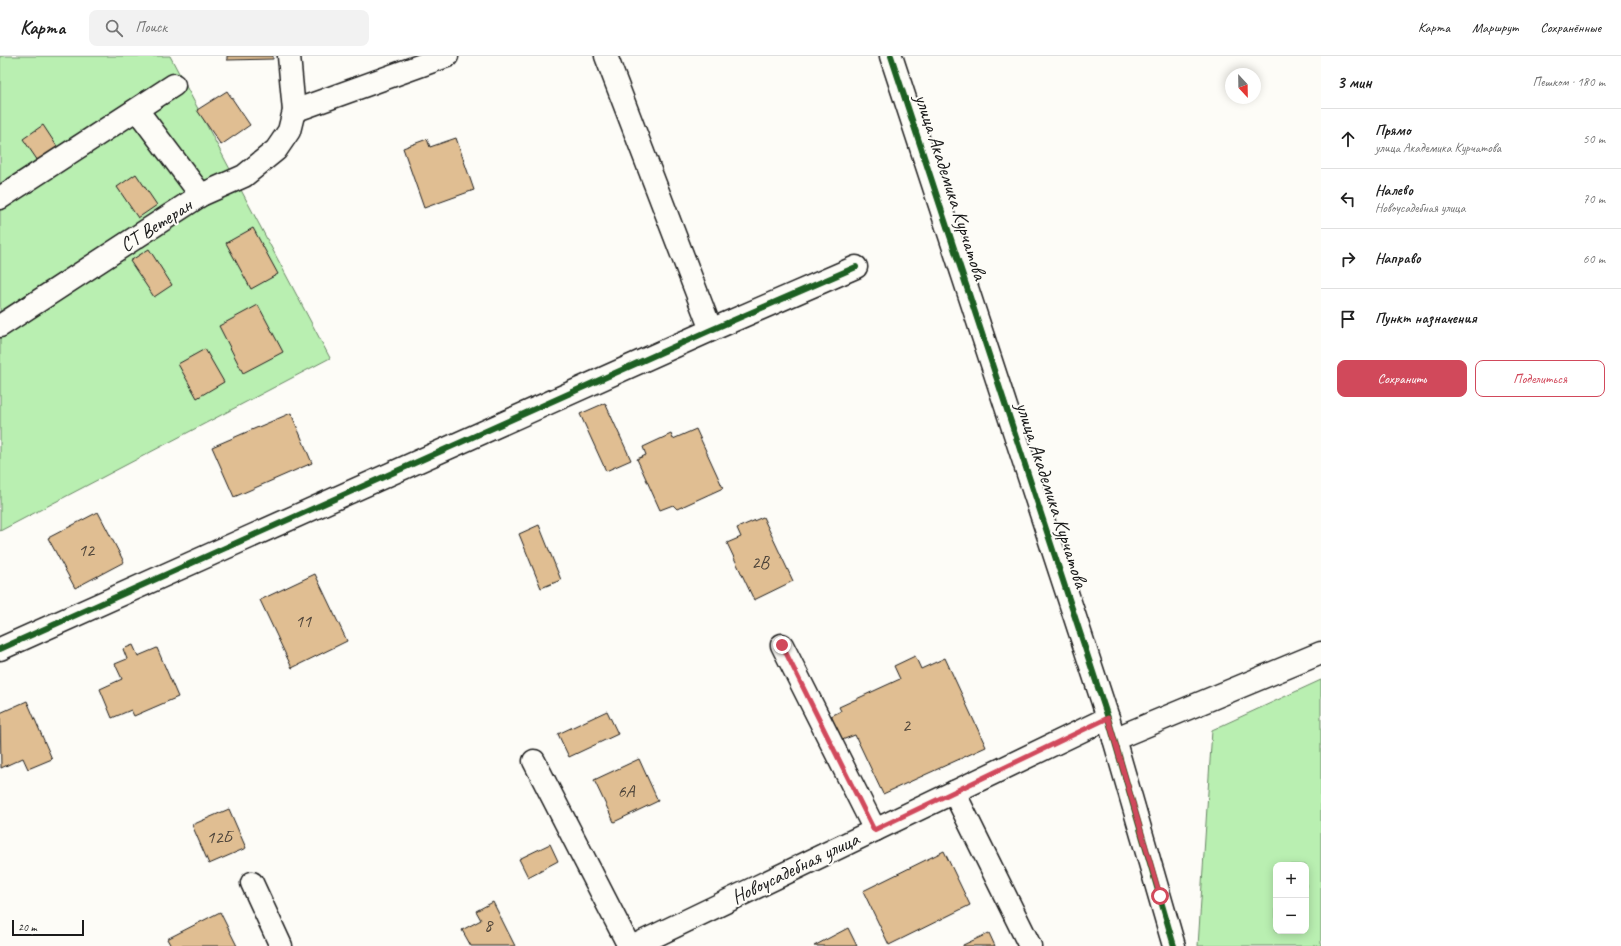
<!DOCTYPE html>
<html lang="ru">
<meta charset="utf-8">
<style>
:root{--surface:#fff;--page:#f2f2f2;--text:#222;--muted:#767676;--line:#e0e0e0;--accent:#d1495b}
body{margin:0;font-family:Caveat,sans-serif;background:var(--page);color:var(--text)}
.controls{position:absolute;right:12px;bottom:12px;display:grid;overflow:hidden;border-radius:8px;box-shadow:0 2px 10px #0003}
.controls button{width:36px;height:36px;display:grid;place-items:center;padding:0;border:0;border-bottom:1px solid var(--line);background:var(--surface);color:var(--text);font:20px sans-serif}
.compass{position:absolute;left:1225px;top:12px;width:36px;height:36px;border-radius:50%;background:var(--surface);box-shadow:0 2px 10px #0003;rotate:158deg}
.scale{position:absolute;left:12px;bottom:10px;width:72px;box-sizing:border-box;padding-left:4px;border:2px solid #1c1c1c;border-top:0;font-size:11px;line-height:14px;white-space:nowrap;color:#1c1c1c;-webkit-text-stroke:3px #fdfcf7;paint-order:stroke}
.stop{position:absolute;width:12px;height:12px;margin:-9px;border:3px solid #d1495b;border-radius:50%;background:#fff}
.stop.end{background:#d1495b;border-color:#fff;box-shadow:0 1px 4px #0008}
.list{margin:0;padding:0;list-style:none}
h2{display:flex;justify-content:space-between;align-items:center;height:52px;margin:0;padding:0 16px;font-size:17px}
h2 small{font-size:13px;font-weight:400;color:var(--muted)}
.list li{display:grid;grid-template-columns:26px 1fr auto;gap:12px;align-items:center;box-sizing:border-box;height:60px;padding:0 16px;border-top:1px solid var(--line)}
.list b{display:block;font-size:15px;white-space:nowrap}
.list p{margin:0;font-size:13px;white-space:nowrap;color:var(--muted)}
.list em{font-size:13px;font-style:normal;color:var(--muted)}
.actions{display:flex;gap:8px;padding:12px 16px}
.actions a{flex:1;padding:9px 0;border:1px solid var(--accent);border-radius:8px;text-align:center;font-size:14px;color:var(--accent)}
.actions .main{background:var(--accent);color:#fff}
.icon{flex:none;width:22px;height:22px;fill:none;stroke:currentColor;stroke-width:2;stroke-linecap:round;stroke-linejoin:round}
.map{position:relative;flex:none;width:1321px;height:890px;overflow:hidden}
header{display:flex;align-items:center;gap:24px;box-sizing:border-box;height:56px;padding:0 20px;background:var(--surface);border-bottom:1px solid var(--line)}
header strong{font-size:19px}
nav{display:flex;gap:22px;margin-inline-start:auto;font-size:14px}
.search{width:280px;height:36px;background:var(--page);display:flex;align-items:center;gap:10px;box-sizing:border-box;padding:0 14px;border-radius:8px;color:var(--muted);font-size:15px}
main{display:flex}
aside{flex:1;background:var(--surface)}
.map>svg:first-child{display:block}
.green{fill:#b9efb1;stroke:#6a8666;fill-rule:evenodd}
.building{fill:#e0be92;stroke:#1c1c1c}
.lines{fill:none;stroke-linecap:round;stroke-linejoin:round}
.minor-casing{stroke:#1c1c1c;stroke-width:25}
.minor{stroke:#fdfcf7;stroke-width:22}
.cycleway-casing{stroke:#fdfcf7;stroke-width:8}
.cycleway{stroke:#1b5e20;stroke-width:6}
.route{stroke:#d1495b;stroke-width:5}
.labels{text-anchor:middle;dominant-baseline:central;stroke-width:4;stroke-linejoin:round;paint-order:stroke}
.number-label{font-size:18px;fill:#4d443a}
.street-label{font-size:20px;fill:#1c1c1c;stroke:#fdfcf7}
</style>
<header>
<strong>Карта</strong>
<div class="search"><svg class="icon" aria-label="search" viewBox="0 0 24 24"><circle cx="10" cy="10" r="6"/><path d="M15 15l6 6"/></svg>Поиск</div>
<nav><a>Карта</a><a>Маршрут</a><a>Сохранённые</a></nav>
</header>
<main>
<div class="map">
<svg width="1321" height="890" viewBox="0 0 1321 890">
<rect width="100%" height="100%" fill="#fdfcf7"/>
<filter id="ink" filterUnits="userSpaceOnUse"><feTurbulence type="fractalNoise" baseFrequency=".025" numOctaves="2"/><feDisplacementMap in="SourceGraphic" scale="8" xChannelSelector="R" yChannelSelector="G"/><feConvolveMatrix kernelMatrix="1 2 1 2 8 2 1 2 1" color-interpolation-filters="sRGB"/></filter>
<g filter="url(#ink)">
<g class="green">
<polygon points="0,0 170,0 330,302 0,475"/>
<path d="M1321 624V890H1198L1212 674ZM1276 809H1306V875H1276Z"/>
</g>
<g class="building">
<polygon points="227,0 273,0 273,3 227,4"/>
<polygon points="227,35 250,69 221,89 197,54"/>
<polygon points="43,69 60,95 40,108 23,83"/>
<polygon points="456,82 474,134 424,152 403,92 427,83 430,91"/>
<polygon points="136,118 157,149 138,162 117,131"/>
<polygon points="253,172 278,218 251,233 226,187"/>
<polygon points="149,193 172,229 154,241 130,205"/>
<polygon points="258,249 283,296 243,317 219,270"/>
<polygon points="205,293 224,326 197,342 178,308"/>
<polygon points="605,347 631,404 606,415 580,358"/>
<polygon points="291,357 312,407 234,441 212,391"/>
<polygon points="696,373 723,432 677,453 673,449 660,454 637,403 646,399 643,391 671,378 673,383"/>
<polygon points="98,456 124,506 75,532 48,482"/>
<polygon points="763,461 793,525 754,544 727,487 741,481 737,472"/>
<polygon points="539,469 561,524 541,532 519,478"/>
<polygon points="315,518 347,585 292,612 260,544"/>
<polygon points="133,589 138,600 157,592 178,641 134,660 131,654 112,662 100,633 122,623 115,608 127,603 123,593"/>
<polygon points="915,600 921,613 945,602 986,691 883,738 855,679 842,684 831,660 841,655 839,651 900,623 894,610"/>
<polygon points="27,645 52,703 28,713 23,702 1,712 0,657"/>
<polygon points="607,655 618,678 569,701 558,678"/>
<polygon points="639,703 658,745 614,766 594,724"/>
<polygon points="229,753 246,792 209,808 192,769"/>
<polygon points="550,788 558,805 528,821 519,803"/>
<polygon points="944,795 970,849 889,889 863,835"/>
<polygon points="493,846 515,890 471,890 462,874 481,864 476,855"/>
<polygon points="220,856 237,890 171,890 167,883"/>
<polygon points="848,872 857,890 814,890"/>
<polygon points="989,877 995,890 963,890 963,889"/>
</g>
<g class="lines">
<defs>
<g id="minor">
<polyline points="606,0 711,274"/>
<polyline points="891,0 1108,662 1174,890"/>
<polyline points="137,54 201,139"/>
<polyline points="294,55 447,0"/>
<polyline points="0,142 174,29"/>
<polyline points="0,270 201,139 244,120 276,94 289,75 294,55 289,0"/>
<polyline points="782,589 875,774"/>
<polyline points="0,593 711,274 856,211"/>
<polyline points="1114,683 1321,597"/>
<polyline points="534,705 629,890"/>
<polyline points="954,736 1030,890"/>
<polyline points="252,827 281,890"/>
<polyline points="634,890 1108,662"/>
</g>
</defs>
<use href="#minor" class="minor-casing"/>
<use href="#minor" class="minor"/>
<defs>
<g id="cycleway">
<polyline points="891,0 1108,662 1174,890"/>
<polyline points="0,593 711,274 856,211"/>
</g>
</defs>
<use href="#cycleway" class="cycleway-casing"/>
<use href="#cycleway" class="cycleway"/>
</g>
</g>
<g class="lines" filter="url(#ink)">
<polyline class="route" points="782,589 874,774 1108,662 1160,840"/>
</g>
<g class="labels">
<g class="number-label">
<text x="86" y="494">12</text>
<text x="760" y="506">2В</text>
<text x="303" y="565">11</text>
<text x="906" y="669">2</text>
<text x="626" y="735">6А</text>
<text x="219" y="781">12Б</text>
<text x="488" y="869">8</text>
</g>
<g class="street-label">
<text transform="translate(951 131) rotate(72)">улица Академика Курчатова</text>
<text transform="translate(156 169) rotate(-33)">СТ Ветеран</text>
<text transform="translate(1052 439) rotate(72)">улица Академика Курчатова</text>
<text transform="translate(795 812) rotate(-26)">Новоусадебная улица</text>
</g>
</g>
</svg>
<div class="controls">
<button>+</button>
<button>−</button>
</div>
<svg class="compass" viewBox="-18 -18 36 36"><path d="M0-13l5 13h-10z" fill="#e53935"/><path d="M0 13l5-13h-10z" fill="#767676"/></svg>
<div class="scale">20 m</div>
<div class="stop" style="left:1160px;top:840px"></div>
<div class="stop end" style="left:782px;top:589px"></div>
</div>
<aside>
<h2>3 мин<small>Пешком · 180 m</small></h2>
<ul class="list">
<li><svg class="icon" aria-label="ahead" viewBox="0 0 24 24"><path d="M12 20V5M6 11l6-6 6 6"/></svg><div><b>Прямо</b><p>улица Академика Курчатова</p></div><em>50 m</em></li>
<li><svg class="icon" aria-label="left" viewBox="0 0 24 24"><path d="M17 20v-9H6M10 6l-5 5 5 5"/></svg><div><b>Налево</b><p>Новоусадебная улица</p></div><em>70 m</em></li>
<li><svg class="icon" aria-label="right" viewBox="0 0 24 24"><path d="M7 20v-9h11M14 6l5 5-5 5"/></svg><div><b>Направо</b></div><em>60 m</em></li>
<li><svg class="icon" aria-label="arrive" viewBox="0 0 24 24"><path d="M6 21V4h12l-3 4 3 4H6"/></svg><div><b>Пункт назначения</b></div></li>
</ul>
<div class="actions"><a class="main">Сохранить</a><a>Поделиться</a></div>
</aside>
</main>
